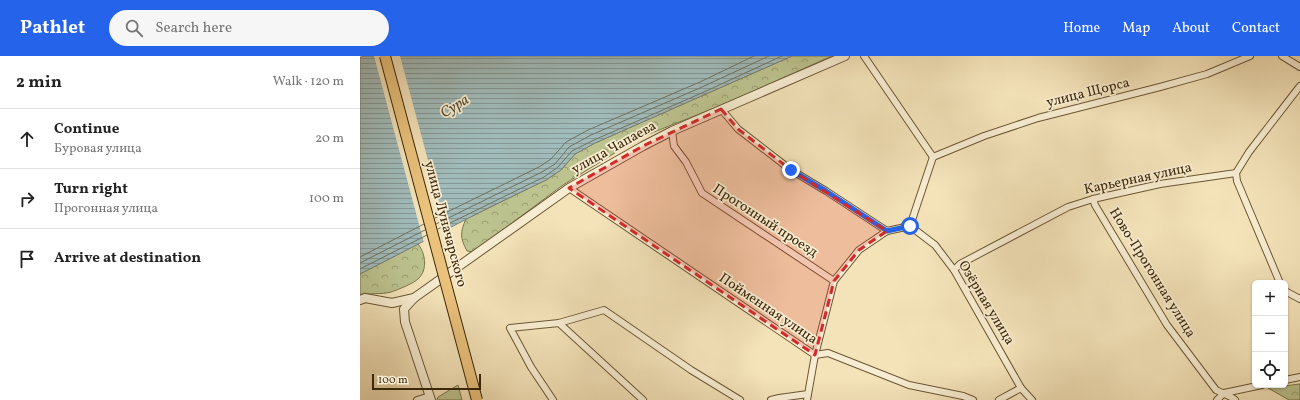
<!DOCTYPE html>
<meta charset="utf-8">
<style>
:root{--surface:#fff;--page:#f6f6f6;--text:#222;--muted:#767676;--line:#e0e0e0;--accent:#2563eb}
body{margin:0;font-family:Vollkorn,serif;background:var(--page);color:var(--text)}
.controls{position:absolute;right:12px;bottom:12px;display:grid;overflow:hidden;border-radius:6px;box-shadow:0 1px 3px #0004}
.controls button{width:36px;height:36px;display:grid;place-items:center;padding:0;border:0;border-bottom:1px solid var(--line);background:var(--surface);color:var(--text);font:20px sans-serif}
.scale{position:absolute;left:12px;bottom:10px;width:109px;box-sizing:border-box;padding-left:4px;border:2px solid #3d2808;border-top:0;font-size:11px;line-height:14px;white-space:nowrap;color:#3d2808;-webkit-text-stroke:3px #f8edd2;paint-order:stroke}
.stop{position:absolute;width:12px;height:12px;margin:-9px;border:3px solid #2563eb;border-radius:50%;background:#fff}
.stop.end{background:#2563eb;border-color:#fff;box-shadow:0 1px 4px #0008}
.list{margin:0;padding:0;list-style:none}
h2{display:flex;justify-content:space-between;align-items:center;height:52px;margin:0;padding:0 16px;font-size:17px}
h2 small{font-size:13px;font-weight:400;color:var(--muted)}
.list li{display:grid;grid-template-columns:26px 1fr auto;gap:12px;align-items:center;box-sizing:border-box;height:60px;padding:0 16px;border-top:1px solid var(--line)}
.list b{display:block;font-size:15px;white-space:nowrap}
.list p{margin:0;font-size:13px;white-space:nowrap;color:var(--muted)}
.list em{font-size:13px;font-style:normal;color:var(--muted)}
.icon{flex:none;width:22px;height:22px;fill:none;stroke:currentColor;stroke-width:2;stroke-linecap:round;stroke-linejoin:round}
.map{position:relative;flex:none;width:940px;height:344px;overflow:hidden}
header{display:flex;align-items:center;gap:24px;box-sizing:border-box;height:56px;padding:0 20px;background:var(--accent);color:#fff}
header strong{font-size:19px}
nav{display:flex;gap:22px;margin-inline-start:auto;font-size:14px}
.search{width:280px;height:36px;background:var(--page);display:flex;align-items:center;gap:10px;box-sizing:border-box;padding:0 14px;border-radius:22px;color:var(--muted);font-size:15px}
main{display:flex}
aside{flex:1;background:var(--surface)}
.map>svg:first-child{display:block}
.green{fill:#bcc38f;stroke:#7c764c}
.forest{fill:url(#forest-crowns);stroke:#7c764c}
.water{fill:url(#water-rules);stroke:#798073}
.pier{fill:#f4e3b9}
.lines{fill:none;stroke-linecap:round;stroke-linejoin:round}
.shore{stroke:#6f7261;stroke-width:1}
.minor-casing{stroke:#6b5734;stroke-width:8}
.tertiary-casing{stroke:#6b5734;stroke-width:10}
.minor{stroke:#f8edd2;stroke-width:6}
.tertiary{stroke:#f8edd2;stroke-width:8}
.primary-bridge-casing{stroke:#3d2808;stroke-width:12;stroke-linecap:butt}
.primary-bridge{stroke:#eac27c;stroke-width:10}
.route{stroke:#2563eb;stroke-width:5}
.marked{fill:#d62828;fill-opacity:0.2;stroke:#d62828;stroke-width:3;stroke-dasharray:8 5;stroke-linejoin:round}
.labels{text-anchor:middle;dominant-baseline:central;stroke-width:3.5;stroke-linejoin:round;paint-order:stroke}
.street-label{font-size:14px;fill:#3d2808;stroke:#f8edd2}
.water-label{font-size:15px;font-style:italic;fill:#564d34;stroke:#f8edd2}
</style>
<header>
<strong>Pathlet</strong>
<div class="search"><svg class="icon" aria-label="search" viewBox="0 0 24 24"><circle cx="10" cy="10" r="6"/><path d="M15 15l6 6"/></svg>Search here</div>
<nav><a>Home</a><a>Map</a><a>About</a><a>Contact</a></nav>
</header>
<main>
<aside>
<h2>2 min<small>Walk · 120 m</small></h2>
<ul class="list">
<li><svg class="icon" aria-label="ahead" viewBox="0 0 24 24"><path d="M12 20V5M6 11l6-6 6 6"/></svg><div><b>Continue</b><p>Буровая улица</p></div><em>20 m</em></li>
<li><svg class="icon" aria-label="right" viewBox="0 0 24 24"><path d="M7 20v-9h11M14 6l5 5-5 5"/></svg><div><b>Turn right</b><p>Прогонная улица</p></div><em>100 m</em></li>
<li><svg class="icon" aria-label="arrive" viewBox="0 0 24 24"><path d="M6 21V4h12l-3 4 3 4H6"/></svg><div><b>Arrive at destination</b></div></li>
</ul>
</aside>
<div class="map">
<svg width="940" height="344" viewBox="0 0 940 344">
<defs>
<pattern id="forest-crowns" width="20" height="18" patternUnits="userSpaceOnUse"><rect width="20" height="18" fill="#bcc38f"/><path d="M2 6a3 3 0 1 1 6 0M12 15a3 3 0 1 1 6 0" fill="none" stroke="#9a9e73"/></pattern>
<pattern id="water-rules" width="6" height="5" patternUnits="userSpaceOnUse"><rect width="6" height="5" fill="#a1bbba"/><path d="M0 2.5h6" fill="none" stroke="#849895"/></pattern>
</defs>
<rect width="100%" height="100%" fill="#f4e3b9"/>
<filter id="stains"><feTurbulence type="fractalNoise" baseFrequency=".005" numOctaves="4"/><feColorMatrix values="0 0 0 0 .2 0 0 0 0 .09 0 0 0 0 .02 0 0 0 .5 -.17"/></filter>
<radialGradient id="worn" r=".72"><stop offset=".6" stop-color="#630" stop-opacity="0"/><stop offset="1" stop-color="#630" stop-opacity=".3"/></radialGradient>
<polygon class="green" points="98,329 102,344 77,344 78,341"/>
<g class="forest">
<path d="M432 0H472L362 49 279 82 203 129 113 196 107 195C100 182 100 176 106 163L186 124 201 114 215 98 235 87Z"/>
<path d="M58 188C65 196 68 213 59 222 55 227 37 234 31 236 21 239 10 236 0 240V218Z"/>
<polygon points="940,328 940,344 929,344 908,332"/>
</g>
<polygon class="water" points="3,0 432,0 235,87 215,98 201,114 186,124 130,151 0,218 0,2"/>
<polygon class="pier" points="14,0 40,0 87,175 64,187"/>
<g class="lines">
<g class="shore">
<polyline points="75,162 179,111 191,103 206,86 228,74 340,26 394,0"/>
<polyline points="76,168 182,116 195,108 209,91 231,79 342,31 409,0"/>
<polyline points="78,173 184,121 198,111 212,95 234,84 344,36 422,0"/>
<polyline points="0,201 64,168"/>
<polyline points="0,207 65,174"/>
<polyline points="0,213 67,179"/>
</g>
<defs>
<g id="minor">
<polyline points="504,0 573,101"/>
<polyline points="922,0 940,11"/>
<polyline points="361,53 378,73 431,114 466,135 527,175"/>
<polyline points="312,75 314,90 326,106 342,137 474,225"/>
<polyline points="573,101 624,80 678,62 800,31 847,18 890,0"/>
<polyline points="876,117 877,125 920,227"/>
<polyline points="209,132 455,299 468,297 549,329 603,340 613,344"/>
<polyline points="733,143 735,149 807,269 856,334 871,341 875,344"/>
<polyline points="550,170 575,189 594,214 661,332 672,344"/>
<polyline points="594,214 600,208 708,151 733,143 800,128 876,117 889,96 940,30"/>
<polyline points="925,235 940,243"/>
<polyline points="199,267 283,344"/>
<polyline points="925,324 940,321"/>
<polyline points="57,344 70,340"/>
<polyline points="193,344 171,311 150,272 199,267 244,254 331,314 380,344"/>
<polyline points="411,344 419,342 448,338"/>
<polyline points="447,344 455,299 474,225 499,194 527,175 550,170 573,101"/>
<polyline points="639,344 661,332"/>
<polyline points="857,344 864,337 902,329"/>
</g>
<g id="tertiary">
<polyline points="0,244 5,242 32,247 54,242"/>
<polyline points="71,344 45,266 44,253 54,242 209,132 283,90 312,75 485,0"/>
</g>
</defs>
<use href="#minor" class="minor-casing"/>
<use href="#tertiary" class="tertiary-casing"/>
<use href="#minor" class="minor"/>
<use href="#tertiary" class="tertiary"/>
<defs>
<polyline id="primary-bridge" points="25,0 117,344"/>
</defs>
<use href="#primary-bridge" class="primary-bridge-casing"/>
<use href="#primary-bridge" class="primary-bridge"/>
</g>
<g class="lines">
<polyline class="route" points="431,114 466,135 527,175 550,170"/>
</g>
<path class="marked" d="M361 53 378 73 431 114 527 175 499 194 474 225 455 299 209 132 283 90Z"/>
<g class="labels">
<g class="street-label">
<text transform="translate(728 37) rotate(-14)">улица Щорса</text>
<text transform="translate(254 92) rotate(-29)">улица Чапаева</text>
<text transform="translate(778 123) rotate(-12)">Карьерная улица</text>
<text transform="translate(405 165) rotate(33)">Прогонный проезд</text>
<text transform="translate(85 168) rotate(75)">улица Луначарского</text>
<text transform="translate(792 217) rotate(58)">Ново-Прогонная улица</text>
<text transform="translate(626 247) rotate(59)">Озёрная улица</text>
<text transform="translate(408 253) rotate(34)">Пойменная улица</text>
</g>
<g class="water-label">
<text transform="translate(95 51) rotate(-32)">Сура</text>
</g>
</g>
<rect width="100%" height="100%" filter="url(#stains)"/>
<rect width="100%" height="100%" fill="url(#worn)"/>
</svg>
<div class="controls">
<button>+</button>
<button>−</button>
<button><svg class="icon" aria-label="locate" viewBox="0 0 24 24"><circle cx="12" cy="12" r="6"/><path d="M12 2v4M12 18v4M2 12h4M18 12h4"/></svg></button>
</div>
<div class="scale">100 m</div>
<div class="stop" style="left:550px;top:170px"></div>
<div class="stop end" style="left:431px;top:114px"></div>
</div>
</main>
